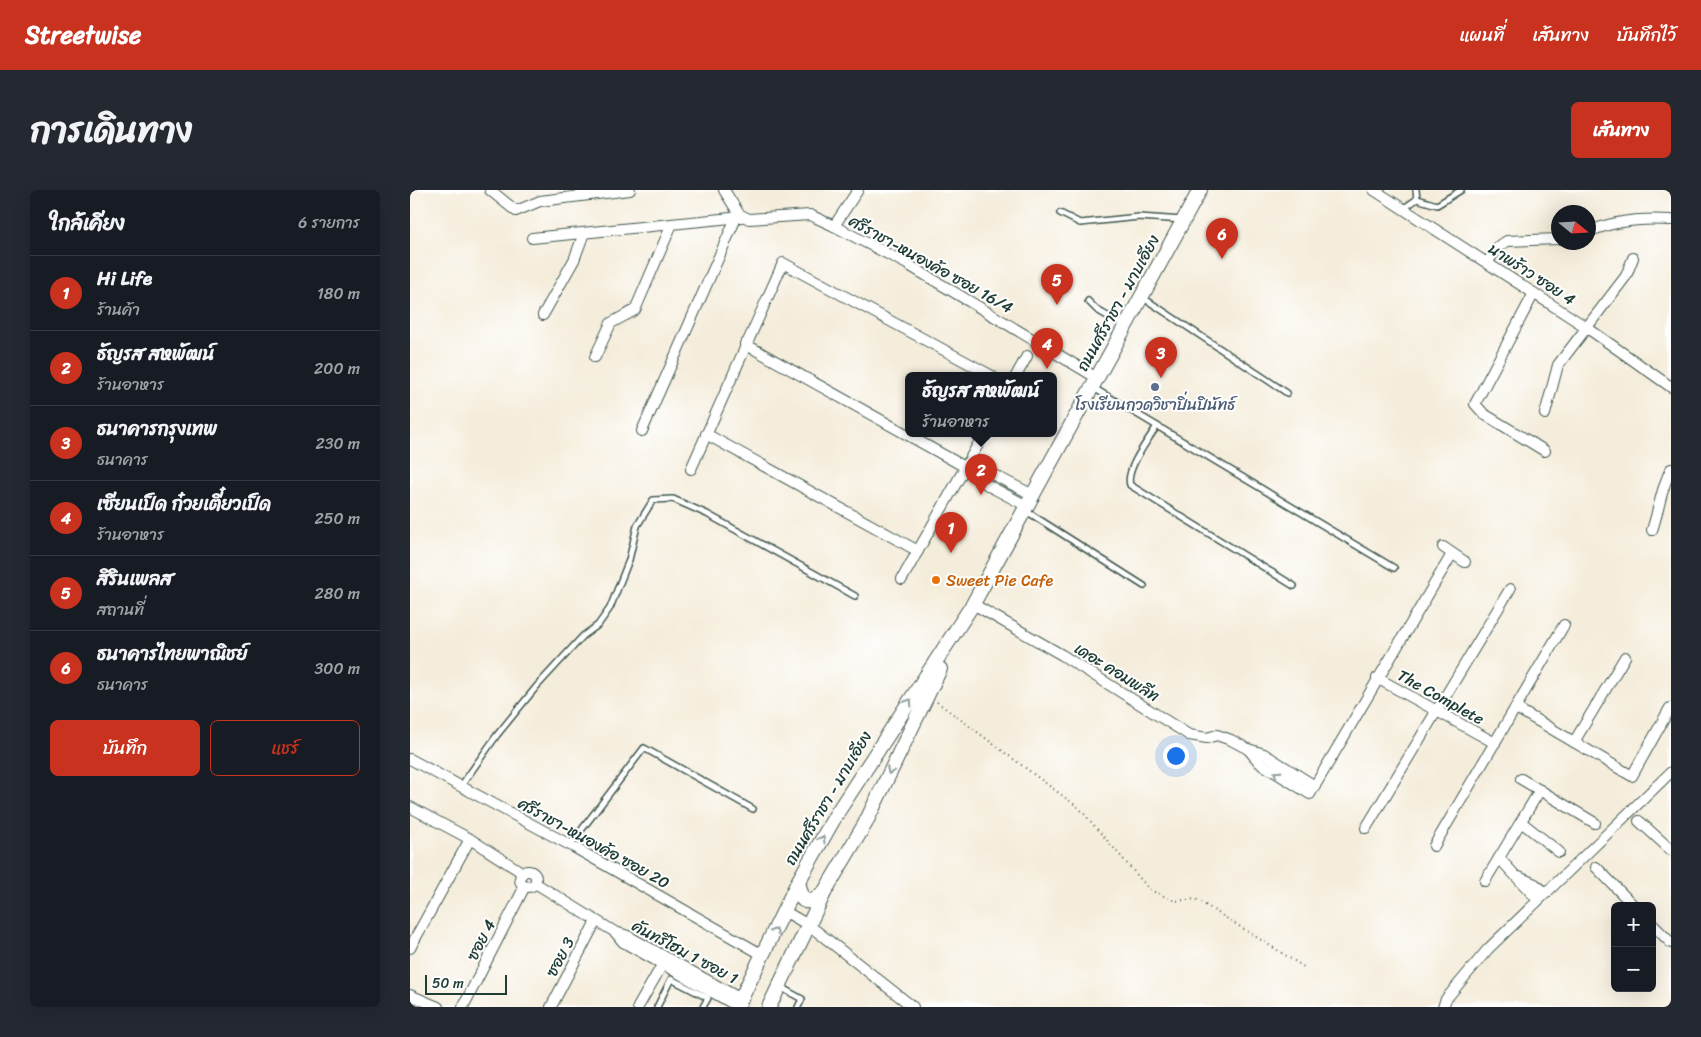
<!DOCTYPE html>
<html lang="th">
<meta charset="utf-8">
<style>
:root{--surface:#171b24;--page:#242831;--text:#f1f3f6;--muted:#9ea1a6;--line:#363941;--accent:#c8321e}
body{margin:0;font-family:Sriracha,"Playpen Sans Thai",sans-serif;background:var(--page);color:var(--text)}
.controls{position:absolute;right:15px;bottom:15px;display:grid;overflow:hidden;border-radius:8px;box-shadow:0 5px 20px #0002}
.controls button{width:45px;height:45px;display:grid;place-items:center;padding:0;border:0;border-bottom:1px solid var(--line);background:var(--surface);color:var(--text);font:25px sans-serif}
.compass{position:absolute;left:1141px;top:15px;width:45px;height:45px;border-radius:50%;background:var(--surface);box-shadow:0 5px 20px #0002;rotate:108deg}
.scale{position:absolute;left:15px;bottom:12px;width:82px;box-sizing:border-box;padding-left:5px;border:2px solid #1f3d34;border-top:0;font-size:14px;line-height:18px;white-space:nowrap;color:#1f3d34;-webkit-text-stroke:4px #fff;paint-order:stroke}
.you{position:absolute;left:765px;top:565px;width:18px;height:18px;margin:-12px;border:4px solid #fff;border-radius:50%;background:#1a73e8;box-shadow:0 0 0 8px #1a73e833}
.badge{display:grid;place-items:center;width:32px;height:32px;border-radius:50%;background:var(--accent);color:#fff;font-size:16px;font-weight:700}
.pin{position:absolute;translate:-50% -41px;filter:drop-shadow(0 1px 2px #0008)}
.pin::after{content:'';position:absolute;top:26px;width:18px;height:15px;background:inherit;clip-path:polygon(0 0,100% 0,50% 100%)}
.popup{position:absolute;left:495px;top:182px;width:152px;height:65px;box-sizing:border-box;display:grid;place-content:center;border-radius:8px;background:var(--surface);filter:drop-shadow(0 1px 4px #0005);font-size:16px;white-space:nowrap;color:var(--muted)}
.popup b{font-size:19px;color:var(--text)}
.popup::after{content:'';position:absolute;left:50%;top:100%;margin-left:-10px;border:10px solid transparent;border-top-color:var(--surface)}
.list{margin:0;padding:0;list-style:none}
h2{display:flex;justify-content:space-between;align-items:center;height:65px;margin:0;padding:0 20px;font-size:21px}
h2 small{font-size:16px;font-weight:400;color:var(--muted)}
.list li{display:grid;grid-template-columns:32px 1fr auto;gap:15px;align-items:center;box-sizing:border-box;height:75px;padding:0 20px;border-top:1px solid var(--line)}
.list b{display:block;font-size:19px;white-space:nowrap}
.list p{margin:0;font-size:16px;white-space:nowrap;color:var(--muted)}
.list em{font-size:16px;font-style:normal;color:var(--muted)}
.actions{display:flex;gap:10px;padding:15px 20px}
.actions a{flex:1;padding:11px 0;border:1px solid var(--accent);border-radius:8px;text-align:center;font-size:18px;color:var(--accent)}
.actions .main{background:var(--accent);color:#fff}
.map{position:relative;flex:none;width:1261px;height:817px;overflow:hidden;border-radius:8px}
header{display:flex;align-items:center;gap:30px;box-sizing:border-box;height:70px;padding:0 25px;background:var(--accent);color:#fff}
header strong{font-size:24px}
nav{display:flex;gap:28px;margin-inline-start:auto;font-size:18px}
.intro{display:flex;align-items:center;justify-content:space-between;box-sizing:border-box;height:120px;padding:0 30px}
h1{margin:0;font-size:35px}
.button{padding:12px 22px;border-radius:8px;background:var(--accent);color:#fff;font-size:18px;font-weight:700}
main{display:flex;gap:30px;padding:0 30px}
aside{flex:1;background:var(--surface);border-radius:8px;box-shadow:0 5px 20px #0002}
.map>svg:first-child{display:block}
.lines{fill:none;stroke-linecap:round;stroke-linejoin:round}
.service-casing{stroke:#3f574d;stroke-width:8}
.minor-casing{stroke:#3f574d;stroke-width:12}
.secondary-casing{stroke:#3f574d;stroke-width:16}
.path{stroke:#3f574d;stroke-width:2;stroke-dasharray:1 4;stroke-linecap:butt}
.service{stroke:#fff;stroke-width:5}
.minor{stroke:#fff;stroke-width:10}
.secondary{stroke:#fff;stroke-width:14}
.oneway{stroke:#8f9e9a}
.service-dot{fill:#5c6f8a;stroke:#fff;stroke-width:2}
.food-dot{fill:#e8710a;stroke:#fff;stroke-width:2}
.labels{text-anchor:middle;dominant-baseline:central;stroke-width:4;stroke-linejoin:round;paint-order:stroke}
.street-label{font-size:16px;fill:#1f3d34;stroke:#fff}
.service-label{font-size:16px;fill:#4e5e75;stroke:#fff}
.food-label{font-size:16px;fill:#c56008;stroke:#fff;text-anchor:start}
</style>
<header>
<strong>Streetwise</strong>
<nav><a>แผนที่</a><a>เส้นทาง</a><a>บันทึกไว้</a></nav>
</header>
<div class="intro"><h1>การเดินทาง</h1><a class="button">เส้นทาง</a></div>
<main>
<aside>
<h2>ใกล้เคียง<small>6 รายการ</small></h2>
<ul class="list">
<li><span class="badge">1</span><div><b>Hi Life</b><p>ร้านค้า</p></div><em>180 m</em></li>
<li><span class="badge">2</span><div><b>ธัญรส สหพัฒน์</b><p>ร้านอาหาร</p></div><em>200 m</em></li>
<li><span class="badge">3</span><div><b>ธนาคารกรุงเทพ</b><p>ธนาคาร</p></div><em>230 m</em></li>
<li><span class="badge">4</span><div><b>เซียนเป็ด ก๋วยเตี๋ยวเป็ด</b><p>ร้านอาหาร</p></div><em>250 m</em></li>
<li><span class="badge">5</span><div><b>สิรินเพลส</b><p>สถานที่</p></div><em>280 m</em></li>
<li><span class="badge">6</span><div><b>ธนาคารไทยพาณิชย์</b><p>ธนาคาร</p></div><em>300 m</em></li>
</ul>
<div class="actions"><a class="main">บันทึก</a><a>แชร์</a></div>
</aside>
<div class="map">
<svg width="1261" height="817" viewBox="0 0 1261 817">
<rect width="100%" height="100%" fill="#fff"/>
<filter id="ink" filterUnits="userSpaceOnUse"><feTurbulence type="fractalNoise" baseFrequency=".02" numOctaves="2"/><feDisplacementMap in="SourceGraphic" scale="10" xChannelSelector="R" yChannelSelector="G"/><feConvolveMatrix kernelMatrix="1 2 1 2 8 2 1 2 1" color-interpolation-filters="sRGB"/></filter>
<filter id="wash" filterUnits="userSpaceOnUse"><feTurbulence type="fractalNoise" baseFrequency=".0096" numOctaves="4" result="noise"/><feDisplacementMap in="SourceGraphic" scale="20" xChannelSelector="R" yChannelSelector="G"/><feGaussianBlur stdDeviation="1.12" result="paint"/><feColorMatrix in="noise" values="0 0 0 0 0 0 0 0 0 0 0 0 0 0 0 0 0 1.4 0 .05"/><feComposite in="paint" operator="in"/></filter>
<g filter="url(#wash)">
<rect width="100%" height="100%" fill="#f5eddb"/>
</g>
<g filter="url(#ink)">
<g class="lines">
<defs>
<g id="service">
<polyline points="1006,0 1007,9"/>
<polyline points="994,18 1007,9 1027,15 1051,0"/>
<polyline points="650,23 670,33 729,27 773,30"/>
<polyline points="732,107 877,203"/>
<polyline points="678,111 687,120 715,136"/>
<polyline points="682,197 984,378"/>
<path d="M747 236C738 250 715 280 720 295L884 396"/>
<polyline points="616,321 734,396"/>
<polyline points="51,596 87,545 127,496 173,446 188,435 200,418 219,370 227,336 243,310 263,309 297,324 445,406"/>
<polyline points="160,655 234,558 343,619"/>
<polyline points="370,797 392,809 388,817"/>
<polyline points="247,817 261,789 298,808 293,817"/>
</g>
<g id="minor">
<polyline points="80,0 106,21 130,11 220,0"/>
<polyline points="314,0 329,24 339,29 400,25 424,36 497,74 687,188"/>
<polyline points="964,0 1176,137 1261,197"/>
<polyline points="424,36 448,0"/>
<path d="M1178 42C1205 30 1232 28 1261 30"/>
<polyline points="122,48 331,27"/>
<polyline points="1077,73 1088,57 1097,51 1148,49"/>
<polyline points="1124,103 1065,214 1074,224 1135,261"/>
<polyline points="133,125 164,70 174,43"/>
<polyline points="335,154 555,277 579,296 615,315"/>
<polyline points="185,167 201,133 225,120 262,34"/>
<polyline points="606,186 617,166"/>
<polyline points="1135,224 1148,175 1216,86 1223,68"/>
<polyline points="232,241 326,28"/>
<polyline points="296,244 508,361"/>
<polyline points="281,279 373,73 582,186"/>
<polyline points="565,283 584,285 621,304"/>
<path d="M1242 340C1249 320 1251 298 1261 279"/>
<polyline points="1033,357 1055,372"/>
<polyline points="492,389 574,244"/>
<polyline points="563,414 652,465 779,545 797,548 807,545 821,550 838,559 854,564 905,596"/>
<polyline points="967,488 1085,553"/>
<polyline points="1106,518 1222,586 1260,518"/>
<polyline points="1164,552 1215,467"/>
<polyline points="839,560 850,573 900,604 1042,364"/>
<polyline points="0,569 160,655 353,765"/>
<polyline points="1111,589 1185,633"/>
<polyline points="0,617 60,649 113,683"/>
<polyline points="1229,631 1261,660"/>
<polyline points="1111,632 1149,662"/>
<polyline points="956,638 1100,399"/>
<polyline points="1024,656 1154,435"/>
<polyline points="1089,668 1128,710"/>
<polyline points="1186,677 1224,716"/>
<circle cx="118" cy="689" r="8"/>
<polyline points="1109,687 1125,694 1136,703"/>
<polyline points="1075,691 1130,600"/>
<polyline points="125,693 205,742 218,746 331,809"/>
<polyline points="374,721 400,736 503,817"/>
<polyline points="1242,734 1261,753"/>
<polyline points="205,742 213,752 327,816"/>
<polyline points="0,758 60,649"/>
<polyline points="0,805 28,817"/>
<polyline points="53,817 115,696"/>
<polyline points="141,817 186,731"/>
<polyline points="228,817 255,770"/>
<polyline points="1033,817 1036,809 1078,759 1261,582"/>
</g>
<g id="secondary">
<path d="M388 692 393 710C402 714 407 708 414 702"/>
<polyline points="327,817 388,692 427,623 563,414 790,0"/>
<polyline points="359,817 415,701 455,634 530,479"/>
</g>
</defs>
<use href="#service" class="service-casing"/>
<use href="#minor" class="minor-casing"/>
<use href="#secondary" class="secondary-casing"/>
<polyline class="path" points="527,512 669,618 740,700 765,711 786,709 894,777"/>
<use href="#service" class="service"/>
<use href="#minor" class="minor"/>
<use href="#secondary" class="secondary"/>
</g>
<defs><path id="oneway-chevron" d="M-2-3.5L2.5 0L-2 3.5" fill="none" stroke-width="1.6" stroke-linecap="round" stroke-linejoin="round" transform="scale(1.25)"/></defs>
<g class="oneway">
<use href="#oneway-chevron" transform="translate(499 512) rotate(-57)"/>
<use href="#oneway-chevron" transform="translate(480 581) rotate(116)"/>
<use href="#oneway-chevron" transform="translate(867 584) rotate(-147)"/>
<use href="#oneway-chevron" transform="translate(412 649) rotate(-61)"/>
<use href="#oneway-chevron" transform="translate(365 741) rotate(-64)"/>
</g>
</g>
<circle class="service-dot" cx="745" cy="197" r="5"/>
<circle class="food-dot" cx="526" cy="390" r="5"/>
<g class="labels">
<g class="street-label">
<text transform="translate(521 74) rotate(29)">ศรีราชา-หนองค้อ ซอย 16/4</text>
<text transform="translate(1122 84) rotate(33)">นาพร้าว ซอย 4</text>
<text transform="translate(708 113) rotate(-61)">ถนนศรีราชา - มาบเอียง</text>
<text transform="translate(707 482) rotate(32)">เดอะ คอมพลีท</text>
<text transform="translate(1031 507) rotate(29)">The Complete</text>
<text transform="translate(418 608) rotate(-59)">ถนนศรีราชา - มาบเอียง</text>
<text transform="translate(184 653) rotate(29)">ศรีราชา-หนองค้อ ซอย 20</text>
<text transform="translate(71 750) rotate(-63)">ซอย 4</text>
<text transform="translate(275 762) rotate(28)">คันทรีโฮม 1 ซอย 1</text>
<text transform="translate(150 767) rotate(-62)">ซอย 3</text>
</g>
<g class="service-label">
<text x="745" y="214">โรงเรียนกวดวิชาปิ่นปินัทธ์</text>
</g>
<g class="food-label">
<text x="536" y="390">Sweet Pie Cafe</text>
</g>
</g>
</svg>
<div class="controls">
<button>+</button>
<button>−</button>
</div>
<svg class="compass" viewBox="-18 -18 36 36"><path d="M0-13l5 13h-10z" fill="#e53935"/><path d="M0 13l5-13h-10z" fill="#9ea1a6"/></svg>
<div class="scale">50 m</div>
<div class="you"></div>
<div class="pin badge" style="left:541px;top:363px">1</div>
<div class="pin badge" style="left:571px;top:305px">2</div>
<div class="popup"><b>ธัญรส สหพัฒน์</b>ร้านอาหาร</div>
<div class="pin badge" style="left:751px;top:188px">3</div>
<div class="pin badge" style="left:637px;top:179px">4</div>
<div class="pin badge" style="left:647px;top:115px">5</div>
<div class="pin badge" style="left:812px;top:69px">6</div>
</div>
</main>
